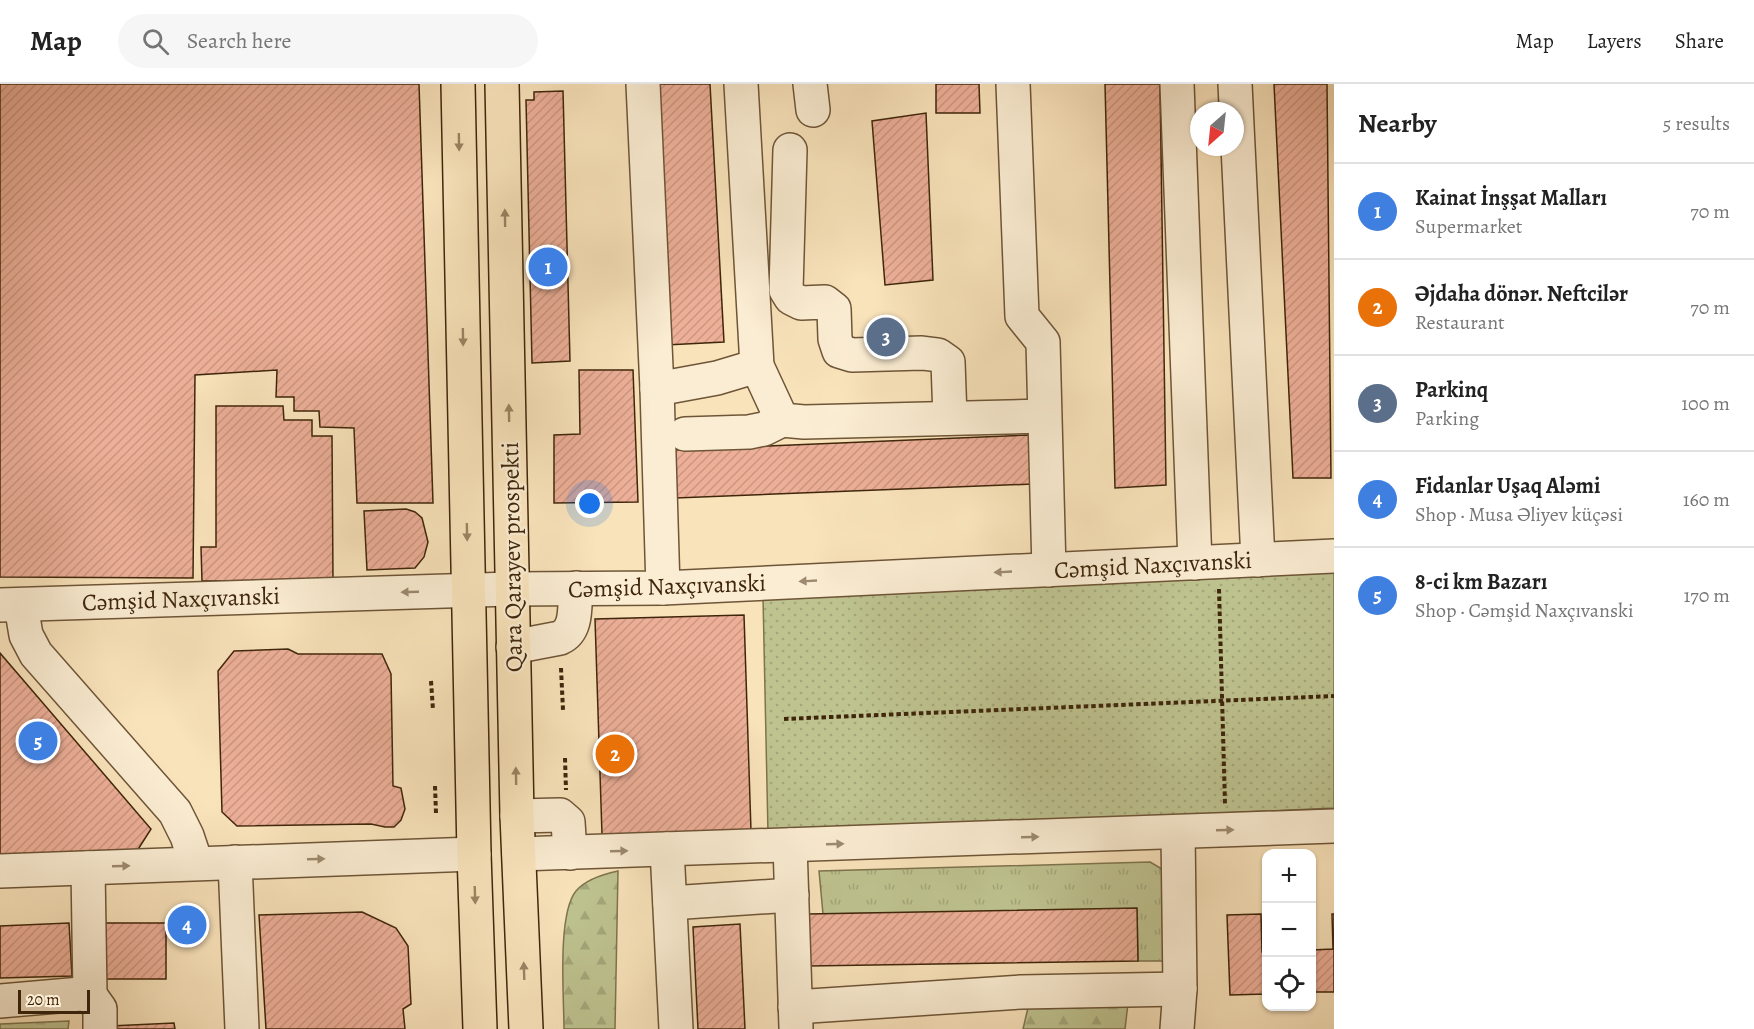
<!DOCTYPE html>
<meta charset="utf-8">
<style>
:root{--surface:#fff;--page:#f6f6f6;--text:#222;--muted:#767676;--line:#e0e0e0;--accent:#ea580c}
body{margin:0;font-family:Alegreya,serif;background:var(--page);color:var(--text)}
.controls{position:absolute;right:18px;bottom:18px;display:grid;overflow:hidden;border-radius:12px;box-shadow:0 2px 4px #0004}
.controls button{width:54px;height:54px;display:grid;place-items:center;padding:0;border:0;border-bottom:2px solid var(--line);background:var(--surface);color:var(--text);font:30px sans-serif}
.compass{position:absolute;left:1190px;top:18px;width:54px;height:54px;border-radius:50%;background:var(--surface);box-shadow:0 2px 4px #0004;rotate:207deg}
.scale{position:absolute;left:18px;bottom:15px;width:72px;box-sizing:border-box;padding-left:6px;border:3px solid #3f260b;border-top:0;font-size:16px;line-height:21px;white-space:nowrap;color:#3f260b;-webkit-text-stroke:4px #fbedd3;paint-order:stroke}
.you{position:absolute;left:590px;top:420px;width:21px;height:21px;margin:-15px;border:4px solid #fff;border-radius:50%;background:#1a73e8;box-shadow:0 0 0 9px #1a73e833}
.badge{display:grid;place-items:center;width:39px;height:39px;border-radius:50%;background:var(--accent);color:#fff;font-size:20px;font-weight:700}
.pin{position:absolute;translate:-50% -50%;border:3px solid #fff;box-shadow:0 2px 6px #0006}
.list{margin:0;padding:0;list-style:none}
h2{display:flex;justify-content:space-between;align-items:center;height:78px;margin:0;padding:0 24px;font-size:26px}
h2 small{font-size:20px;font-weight:400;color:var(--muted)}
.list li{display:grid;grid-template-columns:39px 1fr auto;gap:18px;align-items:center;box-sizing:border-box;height:96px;padding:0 24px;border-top:2px solid var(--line)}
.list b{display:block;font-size:22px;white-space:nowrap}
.list p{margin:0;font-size:20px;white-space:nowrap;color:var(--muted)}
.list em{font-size:20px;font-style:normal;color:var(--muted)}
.icon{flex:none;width:33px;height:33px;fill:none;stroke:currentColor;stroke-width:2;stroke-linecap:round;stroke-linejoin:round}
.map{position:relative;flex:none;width:1334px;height:945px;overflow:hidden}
header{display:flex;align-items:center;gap:36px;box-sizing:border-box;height:84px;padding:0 30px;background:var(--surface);border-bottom:2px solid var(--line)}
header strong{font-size:28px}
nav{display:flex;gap:33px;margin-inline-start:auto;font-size:21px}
.search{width:420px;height:54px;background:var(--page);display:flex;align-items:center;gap:15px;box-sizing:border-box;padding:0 21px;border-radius:33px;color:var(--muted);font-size:22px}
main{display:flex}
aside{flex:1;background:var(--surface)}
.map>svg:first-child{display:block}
.grass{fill:url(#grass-tufts);stroke:#7e744e;stroke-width:1.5}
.forest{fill:url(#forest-firs);stroke:#7e744e;stroke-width:1.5}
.park{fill:url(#park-dots);stroke:#7e744e;stroke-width:1.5}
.building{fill:url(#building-hatch);stroke:#3f260b;stroke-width:1.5}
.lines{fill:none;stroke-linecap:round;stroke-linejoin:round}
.minor-casing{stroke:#6e5537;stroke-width:36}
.major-casing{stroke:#3f260b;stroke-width:36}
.path{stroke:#3f260b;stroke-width:4;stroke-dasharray:4.5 3;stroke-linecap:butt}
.minor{stroke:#fbedd3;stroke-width:33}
.major{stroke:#f9e3bb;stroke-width:33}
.oneway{fill:#9c8463}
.oneway2{fill:#9d8a6f}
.labels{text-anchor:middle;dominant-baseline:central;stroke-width:4.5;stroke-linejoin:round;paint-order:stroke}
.street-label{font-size:24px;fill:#3f260b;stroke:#fbedd3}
</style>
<header>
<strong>Map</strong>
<div class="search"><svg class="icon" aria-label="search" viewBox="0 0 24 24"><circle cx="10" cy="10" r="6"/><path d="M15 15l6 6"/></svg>Search here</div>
<nav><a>Map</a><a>Layers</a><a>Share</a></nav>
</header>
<main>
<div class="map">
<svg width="1334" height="945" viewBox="0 0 1334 945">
<defs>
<pattern id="grass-tufts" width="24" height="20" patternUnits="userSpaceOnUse" patternTransform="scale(1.5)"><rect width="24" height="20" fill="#bec390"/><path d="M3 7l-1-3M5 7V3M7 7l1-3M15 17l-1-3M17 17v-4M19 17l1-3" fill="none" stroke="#a4a77b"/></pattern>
<pattern id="forest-firs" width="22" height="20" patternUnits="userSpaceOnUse" patternTransform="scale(1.5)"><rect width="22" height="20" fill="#bec390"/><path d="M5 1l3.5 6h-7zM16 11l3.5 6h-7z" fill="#a4a77b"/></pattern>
<pattern id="park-dots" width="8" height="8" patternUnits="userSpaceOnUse" patternTransform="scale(1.5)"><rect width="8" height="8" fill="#bec390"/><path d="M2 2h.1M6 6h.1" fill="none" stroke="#a4a77b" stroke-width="1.8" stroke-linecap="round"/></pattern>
<pattern id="building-hatch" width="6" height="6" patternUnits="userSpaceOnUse" patternTransform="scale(1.5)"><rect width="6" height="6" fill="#edaf98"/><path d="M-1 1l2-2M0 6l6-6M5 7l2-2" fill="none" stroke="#cc9682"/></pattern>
</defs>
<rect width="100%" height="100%" fill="#f9e3bb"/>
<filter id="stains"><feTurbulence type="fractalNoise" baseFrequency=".00333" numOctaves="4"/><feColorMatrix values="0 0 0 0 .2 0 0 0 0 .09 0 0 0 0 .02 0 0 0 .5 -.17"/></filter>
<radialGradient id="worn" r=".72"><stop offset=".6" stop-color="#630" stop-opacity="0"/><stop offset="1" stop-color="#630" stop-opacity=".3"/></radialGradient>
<polygon class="grass" points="1150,778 1162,785 1163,877 1138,877 1137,825 823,830 819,787"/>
<g class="forest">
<path d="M618 787 615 945H564C564 914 557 830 576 807 586 795 604 790 618 787Z"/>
<polygon points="1031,911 1129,911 1125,945 1023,945"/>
<polygon points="69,937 68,945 0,945 0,940"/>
</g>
<polygon class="park" points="1334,488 1334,724 768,750 763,513"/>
<g class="building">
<polygon points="0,0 419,0 433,419 357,419 354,344 320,343 319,327 294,327 294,313 276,313 277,286 195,291 193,494 0,493"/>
<polygon points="652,0 710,0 724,258 666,261"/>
<polygon points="936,0 979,0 980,29 936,29"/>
<polygon points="1105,0 1160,0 1166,401 1115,404"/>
<polygon points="1274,0 1327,0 1331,394 1293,394"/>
<polygon points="563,7 570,277 532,279 526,16 534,16 534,8"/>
<polygon points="926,29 933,196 885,201 872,37"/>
<polygon points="579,286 633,286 638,418 554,419 554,351 580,350"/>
<polygon points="216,322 283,322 284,336 312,336 312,352 332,352 333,496 202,497 201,463 216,463"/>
<polygon points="1030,351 1032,400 676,414 673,366"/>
<polygon points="406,425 415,428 422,434 428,458 424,473 415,484 367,486 364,427"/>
<polygon points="744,531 751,747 602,751 595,535"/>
<polygon points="288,565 298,570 382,570 391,590 393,702 401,704 405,725 401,736 394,743 385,743 371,740 237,742 222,728 218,587 234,567"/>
<polygon points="0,569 151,745 137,767 0,771"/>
<polygon points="1137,824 1138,877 809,882 808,830"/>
<polygon points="362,828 396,844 408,862 411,920 403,925 405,945 266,945 259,831"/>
<polygon points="1261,830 1262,868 1266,868 1266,910 1230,911 1227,831"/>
<polygon points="1332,830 1334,830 1334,908 1312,908 1312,866 1333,865"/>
<polygon points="69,839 72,892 0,894 0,842"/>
<rect x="96" y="839" width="70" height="56"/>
<polygon points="740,840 745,945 698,945 693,843"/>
<polygon points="174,939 175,945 110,945 110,942"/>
</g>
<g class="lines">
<defs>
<g id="minor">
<polyline points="643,0 657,305 663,504"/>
<polyline points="741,0 757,282 782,336 804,338 1044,332"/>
<polyline points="810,0 813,26"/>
<polyline points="1013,0 1022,232 1043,258 1049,486"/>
<polyline points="1177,0 1195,479"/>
<polyline points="1235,0 1258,476"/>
<polyline points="790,66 786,206 791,214 801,219 825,218 834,225 835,255 839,267 852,271 922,269 938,271 948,278 950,334"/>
<polyline points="657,305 717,294 757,282"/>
<polyline points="685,350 749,348 764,345 782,336"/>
<polyline points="0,521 512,505 663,504 1334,472"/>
<polyline points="21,521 26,551 36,570 175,728 187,752 196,779"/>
<path d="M513 563 560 554C578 546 574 522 576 504"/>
<polyline points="517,732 560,731 568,738 570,769"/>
<polyline points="790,761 796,943"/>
<polyline points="667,765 676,945"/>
<polyline points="519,770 1334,742"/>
<polyline points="235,778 242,945"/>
<polyline points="88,784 90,911"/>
<polyline points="0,787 474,770"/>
<polyline points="670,819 792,811"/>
<polyline points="0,917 81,910 90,911 100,925 100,945"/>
<polyline points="795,923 1021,908 1180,905"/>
<polyline points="1177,945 1180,905 1178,748"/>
</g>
<g id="major">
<polyline points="458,0 474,770 480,945"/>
<polyline points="502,0 517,732 526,945"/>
</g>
</defs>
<use href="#minor" class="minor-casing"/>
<use href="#major" class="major-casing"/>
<g class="path">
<polyline points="1219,505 1225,720"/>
<polyline points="561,584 563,626"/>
<polyline points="431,597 433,626"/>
<polyline points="784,635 1334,612"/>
<polyline points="565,674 566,706"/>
<polyline points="435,702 436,729"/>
</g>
<use href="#minor" class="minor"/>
<use href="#major" class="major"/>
</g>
<defs><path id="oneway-solid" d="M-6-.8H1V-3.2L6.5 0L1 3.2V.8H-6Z" transform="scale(1.5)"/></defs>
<g class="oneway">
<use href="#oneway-solid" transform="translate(459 58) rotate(89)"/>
<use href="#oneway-solid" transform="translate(505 134) rotate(-91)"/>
<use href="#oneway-solid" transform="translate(463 253) rotate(89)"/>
<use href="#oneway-solid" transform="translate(509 329) rotate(-91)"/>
<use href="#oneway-solid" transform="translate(467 448) rotate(89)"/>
<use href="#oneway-solid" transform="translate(516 692) rotate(-91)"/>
<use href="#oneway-solid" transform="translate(475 811) rotate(88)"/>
<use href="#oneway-solid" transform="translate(524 887) rotate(-92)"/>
</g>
<g class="oneway2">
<use href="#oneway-solid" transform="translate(1003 488) rotate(177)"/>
<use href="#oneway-solid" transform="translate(808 497) rotate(177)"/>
<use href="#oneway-solid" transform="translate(410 508) rotate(178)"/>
<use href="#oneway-solid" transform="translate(1225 746) rotate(-2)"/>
<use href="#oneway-solid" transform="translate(1030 753) rotate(-2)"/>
<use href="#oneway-solid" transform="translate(835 760) rotate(-2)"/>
<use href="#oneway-solid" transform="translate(619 767) rotate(-2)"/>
<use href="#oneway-solid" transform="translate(316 775) rotate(-2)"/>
<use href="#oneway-solid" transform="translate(121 782) rotate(-2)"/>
</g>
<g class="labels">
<g class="street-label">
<text transform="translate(512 473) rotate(-91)">Qara Qarayev prospekti</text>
<text transform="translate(1153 481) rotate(-3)">Cəmşid Naxçıvanski</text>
<text transform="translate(667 502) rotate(-2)">Cəmşid Naxçıvanski</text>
<text transform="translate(181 515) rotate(-2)">Cəmşid Naxçıvanski</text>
</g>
</g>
<rect width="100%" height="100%" filter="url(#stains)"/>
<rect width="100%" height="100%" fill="url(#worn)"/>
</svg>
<div class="controls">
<button>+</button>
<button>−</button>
<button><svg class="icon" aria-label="locate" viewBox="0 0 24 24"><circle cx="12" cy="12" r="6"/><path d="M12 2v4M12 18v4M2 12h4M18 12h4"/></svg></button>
</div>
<svg class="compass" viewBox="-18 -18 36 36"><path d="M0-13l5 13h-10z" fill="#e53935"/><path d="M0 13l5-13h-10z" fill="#767676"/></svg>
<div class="scale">20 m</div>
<div class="you"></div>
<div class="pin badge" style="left:548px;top:183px;background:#3f7fe0">1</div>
<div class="pin badge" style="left:615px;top:670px;background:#e8710a">2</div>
<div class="pin badge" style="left:886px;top:253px;background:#5c6f8a">3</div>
<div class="pin badge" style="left:187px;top:841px;background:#3f7fe0">4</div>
<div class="pin badge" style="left:38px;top:657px;background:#3f7fe0">5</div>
</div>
<aside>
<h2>Nearby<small>5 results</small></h2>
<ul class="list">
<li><span class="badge" style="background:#3f7fe0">1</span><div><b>Kainat İnşşat Malları</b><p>Supermarket</p></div><em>70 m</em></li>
<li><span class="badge" style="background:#e8710a">2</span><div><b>Əjdaha dönər. Neftcilər</b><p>Restaurant</p></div><em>70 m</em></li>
<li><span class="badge" style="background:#5c6f8a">3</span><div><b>Parkinq</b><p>Parking</p></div><em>100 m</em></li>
<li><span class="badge" style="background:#3f7fe0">4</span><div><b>Fidanlar Uşaq Aləmi</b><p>Shop · Musa Əliyev küçəsi</p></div><em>160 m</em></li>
<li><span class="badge" style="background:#3f7fe0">5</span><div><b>8-ci km Bazarı</b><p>Shop · Cəmşid Naxçıvanski</p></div><em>170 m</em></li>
</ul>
</aside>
</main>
